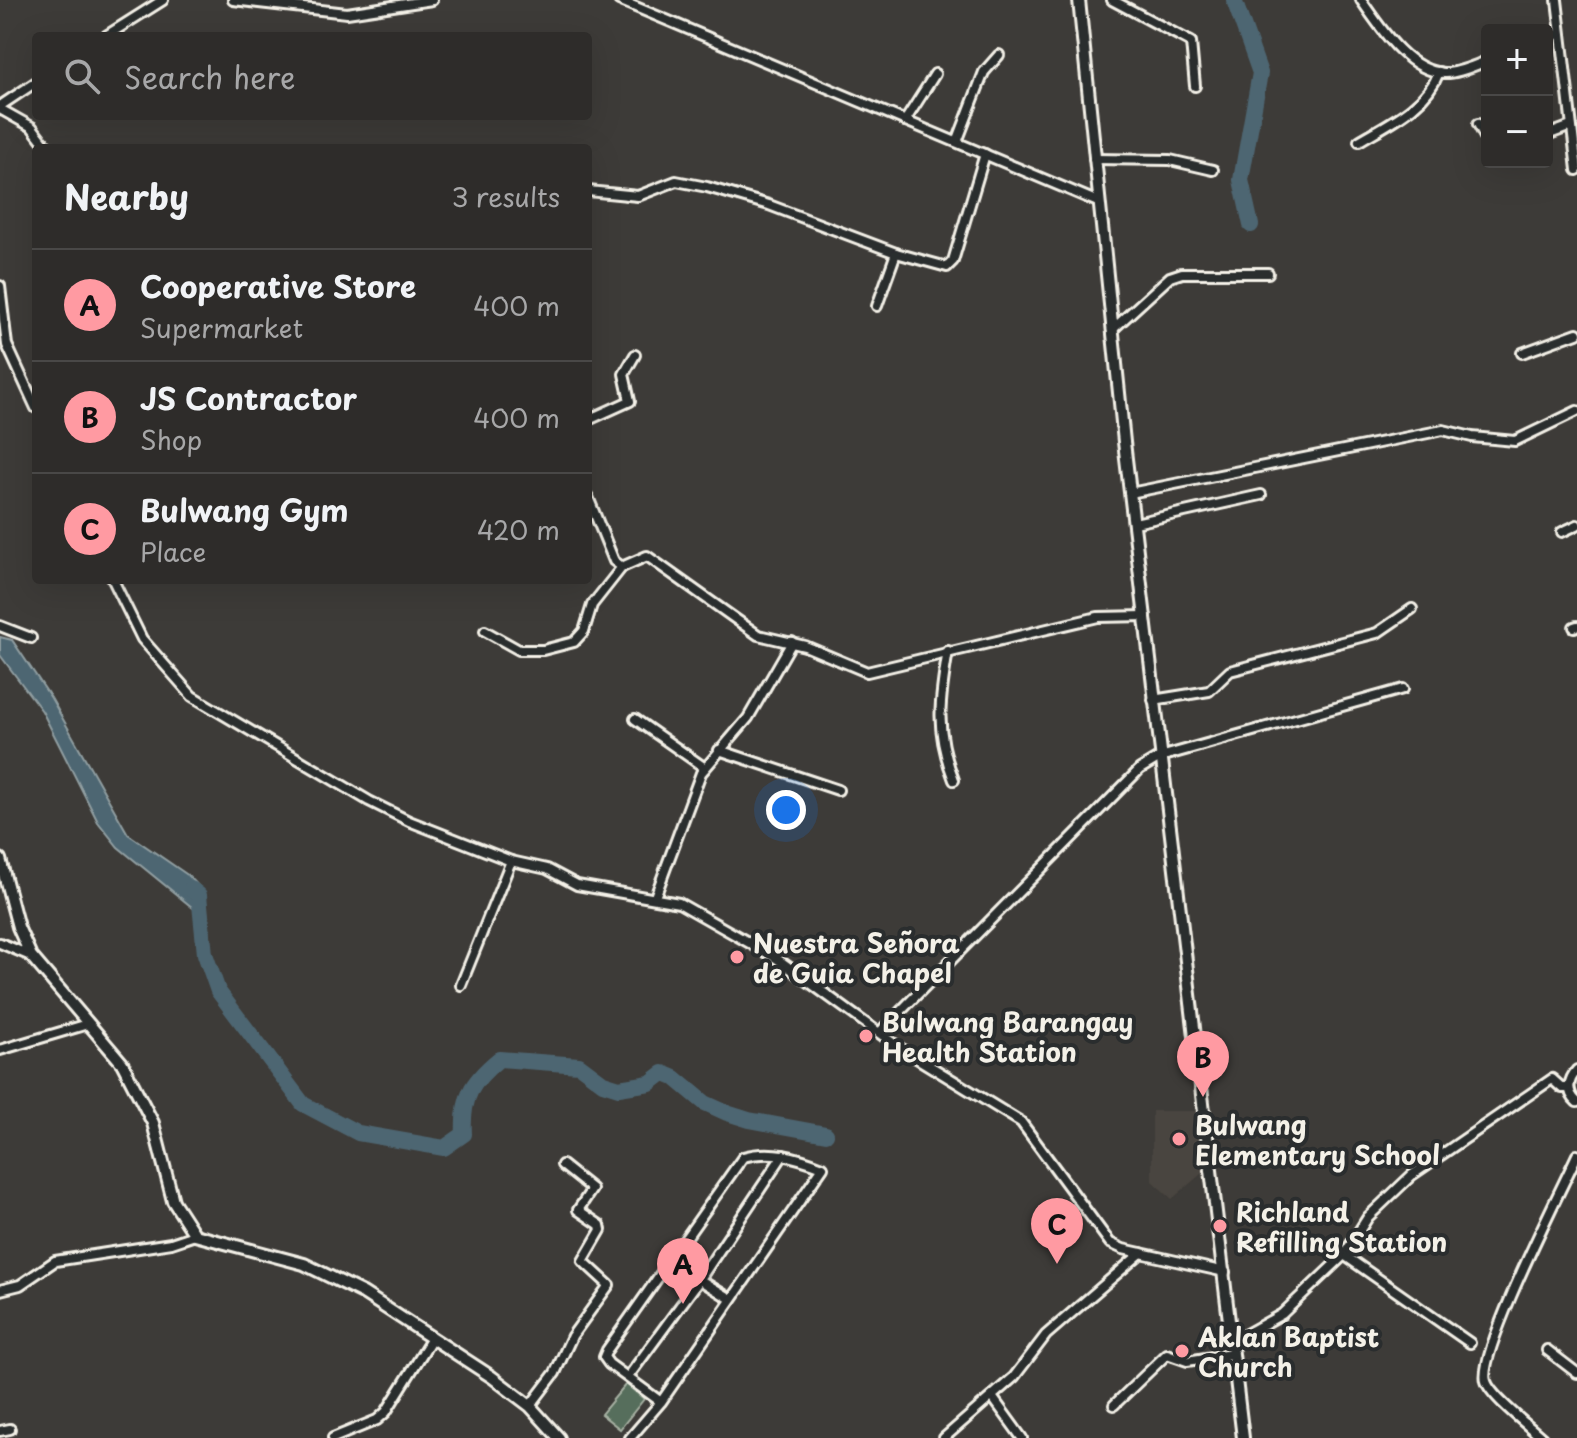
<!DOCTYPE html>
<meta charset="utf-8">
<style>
:root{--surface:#2e2c2a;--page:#3a3836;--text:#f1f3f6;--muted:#a7a7a8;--line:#494847;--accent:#ff9aa2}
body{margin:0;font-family:"Playpen Sans",sans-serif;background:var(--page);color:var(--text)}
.controls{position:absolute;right:24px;top:24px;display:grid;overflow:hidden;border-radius:8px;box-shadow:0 8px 32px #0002}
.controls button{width:72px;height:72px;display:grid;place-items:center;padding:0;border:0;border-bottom:2px solid var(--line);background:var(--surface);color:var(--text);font:40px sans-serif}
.you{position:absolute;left:786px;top:810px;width:28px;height:28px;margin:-20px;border:6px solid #fff;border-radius:50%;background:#1a73e8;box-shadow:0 0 0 12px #1a73e833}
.badge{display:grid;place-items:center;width:52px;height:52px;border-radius:50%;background:var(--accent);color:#111;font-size:26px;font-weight:700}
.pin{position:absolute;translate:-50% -66px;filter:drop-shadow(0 2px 4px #0008)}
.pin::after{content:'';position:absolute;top:42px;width:28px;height:24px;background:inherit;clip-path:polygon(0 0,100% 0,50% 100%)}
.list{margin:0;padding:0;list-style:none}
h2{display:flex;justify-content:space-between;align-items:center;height:104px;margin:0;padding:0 32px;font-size:34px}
h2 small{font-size:26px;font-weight:400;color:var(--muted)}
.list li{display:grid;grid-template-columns:52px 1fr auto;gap:24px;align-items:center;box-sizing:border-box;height:112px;padding:0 32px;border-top:2px solid var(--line)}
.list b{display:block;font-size:30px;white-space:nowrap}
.list p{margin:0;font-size:26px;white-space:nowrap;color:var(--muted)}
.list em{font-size:26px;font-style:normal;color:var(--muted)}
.icon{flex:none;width:44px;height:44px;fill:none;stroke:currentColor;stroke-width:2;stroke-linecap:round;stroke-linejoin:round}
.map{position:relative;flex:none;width:1577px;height:1438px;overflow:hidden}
.search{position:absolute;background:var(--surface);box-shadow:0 8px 32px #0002;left:32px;top:32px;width:560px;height:88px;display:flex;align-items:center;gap:20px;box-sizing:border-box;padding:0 28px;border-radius:8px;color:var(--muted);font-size:30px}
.panel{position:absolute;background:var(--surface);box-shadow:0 8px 32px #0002;left:32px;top:144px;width:560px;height:440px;border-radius:8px}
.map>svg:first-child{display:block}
.built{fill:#4a453f}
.green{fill:#576e5b;stroke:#a6b0a2;stroke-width:2}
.water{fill:#4e6672;stroke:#909ea1;stroke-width:2}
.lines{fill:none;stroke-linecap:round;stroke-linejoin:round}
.river{stroke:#4e6672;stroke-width:16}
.minor-casing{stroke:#f4f1e8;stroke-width:14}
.tertiary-casing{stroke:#f4f1e8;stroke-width:16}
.minor{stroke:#2a2d2e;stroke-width:8}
.tertiary{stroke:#2a2d2e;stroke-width:10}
.poi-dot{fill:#ff9aa2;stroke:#2a2d2e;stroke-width:3}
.labels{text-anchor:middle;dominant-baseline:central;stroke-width:8;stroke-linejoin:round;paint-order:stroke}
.poi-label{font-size:26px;font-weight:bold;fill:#f4f1e8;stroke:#2a2d2e;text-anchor:start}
</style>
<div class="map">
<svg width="1577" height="1438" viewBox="0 0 1577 1438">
<rect width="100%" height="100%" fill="#3d3b38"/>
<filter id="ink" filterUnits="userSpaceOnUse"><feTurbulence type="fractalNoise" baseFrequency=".0125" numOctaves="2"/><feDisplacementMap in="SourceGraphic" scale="16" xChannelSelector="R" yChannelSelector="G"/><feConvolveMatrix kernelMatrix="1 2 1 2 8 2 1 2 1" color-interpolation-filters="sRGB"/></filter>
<g filter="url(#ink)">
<polygon class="built" points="1152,1111 1204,1111 1209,1167 1172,1199 1152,1181"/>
<polygon class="green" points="626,1384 644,1399 620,1429 601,1414"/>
<polygon class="water" points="0,637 12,640 51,698 128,834 189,876 205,893 198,912 118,847 98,822 42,711 0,655"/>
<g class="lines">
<g class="river">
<polyline points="1234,0 1260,73 1241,180 1251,225"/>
<path d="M191 889 199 895 205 954 218 991 303 1104 358 1133 444 1148 464 1134C462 1098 471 1082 499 1059L579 1065 603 1083 619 1088 650 1083 663 1073 675 1078 705 1103 727 1113 749 1120 826 1134"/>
</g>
<defs>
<g id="minor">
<polyline points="233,0 347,13 432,0"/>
<polyline points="619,0 1098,202"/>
<polyline points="1112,0 1191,42 1195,86"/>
<path d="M1361 0C1380 27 1407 71 1444 73 1457 74 1475 65 1487 61"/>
<polyline points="1557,0 1577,170"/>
<polyline points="106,36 163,0"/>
<polyline points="1547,38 1559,34"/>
<polyline points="0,106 36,82"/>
<polyline points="0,109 32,127 48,148"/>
<polyline points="905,121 935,74"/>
<polyline points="1478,124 1487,141"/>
<polyline points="1547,135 1571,126"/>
<path d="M1359 141C1389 123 1426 107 1439 72"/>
<polyline points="957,142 984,72 999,55"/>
<polyline points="1094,159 1170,160 1213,170"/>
<polyline points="588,191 638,196 676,181 707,187 769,205 896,253 947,267 953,261 985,154"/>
<polyline points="0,286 7,345 36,408"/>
<polyline points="877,306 896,253"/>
<polyline points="1112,330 1170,277 1182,273 1268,273"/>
<polyline points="1522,353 1577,333"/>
<polyline points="588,420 630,401 624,374 635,355"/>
<polyline points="1130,493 1443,430 1472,437 1515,441 1577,411"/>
<polyline points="588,497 614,561 622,567 647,556 758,635 805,646 867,672 1098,617 1146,616"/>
<polyline points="1135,523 1261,495"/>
<polyline points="1562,532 1577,525"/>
<polyline points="113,580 142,639 192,696 369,801 409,821 511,861 547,869 577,885 679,903 776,958 897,1046 1021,1122 1110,1243 1123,1249 1225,1272"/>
<polyline points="0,626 31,638"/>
<polyline points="1574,627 1577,626"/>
<polyline points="485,631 519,650 543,650 574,642 584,631 592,605 622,567"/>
<path d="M948 651C939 702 935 731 954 780"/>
<polyline points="1153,700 1209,691 1230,671 1377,633 1412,609"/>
<polyline points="635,719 705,768"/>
<polyline points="719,750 838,790"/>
<polyline points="655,897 701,773 748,718 792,642"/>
<polyline points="0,943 31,956"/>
<polyline points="461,985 511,861"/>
<polyline points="880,1032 1140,769 1160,757 1403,689"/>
<polyline points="0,1050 88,1024"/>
<path d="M1577 1070C1568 1080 1566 1092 1577 1102"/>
<polyline points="1344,1255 1368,1217 1412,1175 1552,1079 1562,1088 1569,1088"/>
<polyline points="671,1262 731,1299"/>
<polyline points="0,1290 20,1285 55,1261 171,1243 195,1235"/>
<polyline points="1230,1343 1282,1314 1344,1255 1470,1343"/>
<polyline points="1547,1350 1577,1373"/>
<polyline points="628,1377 700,1279 783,1155"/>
<polyline points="993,1398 1022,1438"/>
<polyline points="1114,1405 1167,1354 1187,1361 1231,1354"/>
<polyline points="530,1406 555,1373 572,1336 609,1285 583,1261 601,1230 600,1225 578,1210 592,1189 562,1165"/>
<polyline points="0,1431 10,1429"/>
<polyline points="333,1438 377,1420 386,1412 432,1338"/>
<path d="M630 1438 661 1402 823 1167C797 1157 771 1149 743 1157L607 1350 604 1357 609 1364 661 1402"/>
<polyline points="944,1438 1014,1377 1046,1335 1141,1253"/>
<path d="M1542 1438C1529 1426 1490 1396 1486 1381 1477 1354 1561 1190 1577 1155"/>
</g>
<g id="tertiary">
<polyline points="1079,0 1124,442 1243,1438"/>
<polyline points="0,859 18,927 31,956 122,1063 153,1123 173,1201 195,1235 304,1264 363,1293 492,1377 530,1406 559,1438"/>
</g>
</defs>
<use href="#minor" class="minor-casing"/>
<use href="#tertiary" class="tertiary-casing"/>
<use href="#minor" class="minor"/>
<use href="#tertiary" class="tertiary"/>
</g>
</g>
<g class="poi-dot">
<circle cx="737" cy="957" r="8"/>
<circle cx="866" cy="1036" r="8"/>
<circle cx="1179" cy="1139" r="8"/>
<circle cx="1220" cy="1226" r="8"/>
<circle cx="1182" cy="1351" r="8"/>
</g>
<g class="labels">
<g class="poi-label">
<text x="753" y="942">Nuestra Señora<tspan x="753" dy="30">de Guia Chapel</tspan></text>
<text x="882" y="1021">Bulwang Barangay<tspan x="882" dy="30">Health Station</tspan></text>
<text x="1195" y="1124">Bulwang<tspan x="1195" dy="30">Elementary School</tspan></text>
<text x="1236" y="1211">Richland<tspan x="1236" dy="30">Refilling Station</tspan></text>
<text x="1198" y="1336">Aklan Baptist<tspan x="1198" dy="30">Church</tspan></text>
</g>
</g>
</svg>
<div class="controls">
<button>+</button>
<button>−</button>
</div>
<div class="you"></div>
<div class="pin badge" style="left:683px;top:1304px">A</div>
<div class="pin badge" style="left:1203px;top:1097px">B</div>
<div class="pin badge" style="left:1057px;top:1264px">C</div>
<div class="search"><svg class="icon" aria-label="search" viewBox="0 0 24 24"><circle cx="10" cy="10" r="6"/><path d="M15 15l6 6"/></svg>Search here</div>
<section class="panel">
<h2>Nearby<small>3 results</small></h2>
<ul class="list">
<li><span class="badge">A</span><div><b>Cooperative Store</b><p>Supermarket</p></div><em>400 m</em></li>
<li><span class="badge">B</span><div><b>JS Contractor</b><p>Shop</p></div><em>400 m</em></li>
<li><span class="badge">C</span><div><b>Bulwang Gym</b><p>Place</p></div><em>420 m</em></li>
</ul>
</section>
</div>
